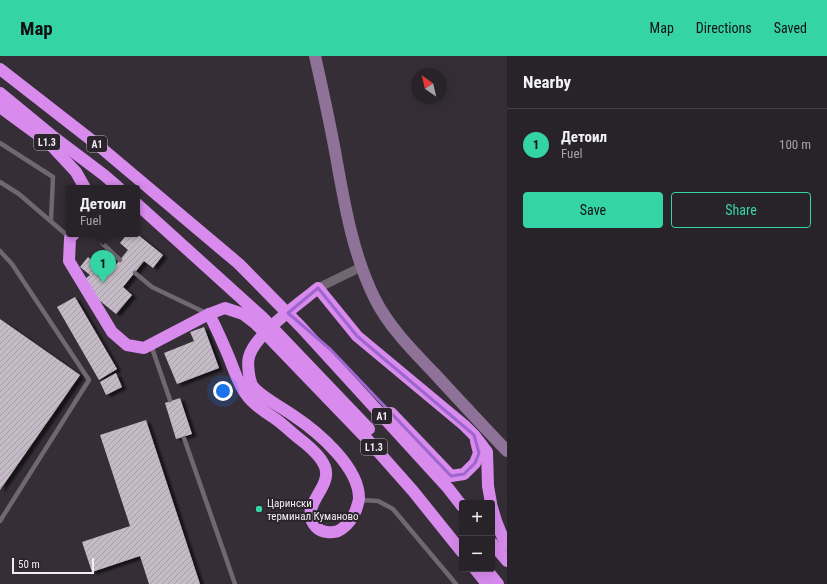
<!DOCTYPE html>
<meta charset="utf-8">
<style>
:root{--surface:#282229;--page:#302a31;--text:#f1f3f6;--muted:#a5a4a8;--line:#443f46;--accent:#35d4a7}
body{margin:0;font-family:"Roboto Condensed",sans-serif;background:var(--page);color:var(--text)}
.controls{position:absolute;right:12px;bottom:12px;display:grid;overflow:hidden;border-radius:4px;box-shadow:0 4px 16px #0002}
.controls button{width:36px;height:36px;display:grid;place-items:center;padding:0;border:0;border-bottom:1px solid var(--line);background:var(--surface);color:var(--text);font:20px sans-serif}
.compass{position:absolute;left:411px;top:12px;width:36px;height:36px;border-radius:50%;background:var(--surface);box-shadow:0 4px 16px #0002;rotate:326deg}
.scale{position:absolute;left:12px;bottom:10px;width:82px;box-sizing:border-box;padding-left:4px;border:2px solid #f2edf3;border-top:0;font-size:11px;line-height:14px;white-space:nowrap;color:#f2edf3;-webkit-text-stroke:3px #2b242d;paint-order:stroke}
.you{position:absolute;left:223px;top:335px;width:14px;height:14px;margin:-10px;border:3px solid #fff;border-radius:50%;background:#1a73e8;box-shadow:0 0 0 6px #1a73e833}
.badge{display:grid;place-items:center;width:26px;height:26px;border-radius:50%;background:var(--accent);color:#111;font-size:13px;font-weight:700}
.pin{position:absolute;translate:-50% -33px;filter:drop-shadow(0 1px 2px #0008)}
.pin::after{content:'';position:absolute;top:21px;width:14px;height:12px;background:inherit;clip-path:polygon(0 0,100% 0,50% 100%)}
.popup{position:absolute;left:66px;top:129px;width:74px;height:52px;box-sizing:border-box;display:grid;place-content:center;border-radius:4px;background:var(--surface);filter:drop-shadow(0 1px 3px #0005);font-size:13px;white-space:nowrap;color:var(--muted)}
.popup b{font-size:15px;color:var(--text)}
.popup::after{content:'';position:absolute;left:50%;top:100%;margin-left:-8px;border:8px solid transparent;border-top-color:var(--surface)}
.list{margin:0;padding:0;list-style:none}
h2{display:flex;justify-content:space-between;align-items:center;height:52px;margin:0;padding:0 16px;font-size:17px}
h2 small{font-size:13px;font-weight:400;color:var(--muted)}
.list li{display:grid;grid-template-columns:26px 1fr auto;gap:12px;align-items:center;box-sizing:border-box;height:72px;padding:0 16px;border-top:1px solid var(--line)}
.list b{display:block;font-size:15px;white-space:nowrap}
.list p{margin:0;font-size:13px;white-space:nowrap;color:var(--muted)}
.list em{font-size:13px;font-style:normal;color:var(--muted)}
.actions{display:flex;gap:8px;padding:12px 16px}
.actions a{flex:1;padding:9px 0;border:1px solid var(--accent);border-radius:4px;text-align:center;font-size:14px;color:var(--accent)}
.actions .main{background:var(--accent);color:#111}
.map{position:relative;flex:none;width:507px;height:528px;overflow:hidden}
header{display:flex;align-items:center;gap:24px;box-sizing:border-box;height:56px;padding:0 20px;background:var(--accent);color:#111}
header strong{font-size:19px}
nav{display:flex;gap:22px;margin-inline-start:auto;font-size:14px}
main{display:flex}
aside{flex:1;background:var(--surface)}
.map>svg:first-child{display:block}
.building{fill:url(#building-hatch);filter:url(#shadow)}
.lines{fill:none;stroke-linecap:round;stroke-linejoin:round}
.lane{stroke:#706772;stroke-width:4.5}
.street{stroke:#706772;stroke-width:9}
.secondary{stroke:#8f7297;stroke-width:12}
.highway{stroke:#d88bed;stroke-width:12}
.marked{fill:none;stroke:#9f66cf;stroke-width:3;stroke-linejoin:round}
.poi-dot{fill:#35d4a7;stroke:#2b242d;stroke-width:1.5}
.labels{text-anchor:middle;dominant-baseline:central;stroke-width:4;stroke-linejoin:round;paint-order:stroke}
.shield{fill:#2b242d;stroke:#b6b1b8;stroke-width:1}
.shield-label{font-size:10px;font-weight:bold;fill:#f2edf3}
.poi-label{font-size:11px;fill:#f2edf3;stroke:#2b242d;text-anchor:start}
</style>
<header>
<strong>Map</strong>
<nav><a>Map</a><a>Directions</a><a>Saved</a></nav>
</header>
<main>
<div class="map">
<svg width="507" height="528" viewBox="0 0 507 528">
<defs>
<pattern id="building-hatch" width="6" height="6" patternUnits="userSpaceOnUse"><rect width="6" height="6" fill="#c5bbc7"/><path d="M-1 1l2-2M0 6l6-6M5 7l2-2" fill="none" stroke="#a69ea8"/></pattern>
<filter id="shadow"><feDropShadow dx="4.5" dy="2.5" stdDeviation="1" flood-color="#0009"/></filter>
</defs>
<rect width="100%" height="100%" fill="#352e37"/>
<g class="building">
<polygon points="127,178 137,178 163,199 153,212 144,205 123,231 132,239 116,258 93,239 85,223 90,219 80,211 88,201 108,218 128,194 120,187"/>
<polygon points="75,241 117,313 99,324 57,251"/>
<polygon points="0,263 80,319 0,434"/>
<polygon points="204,271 219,312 177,328 164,297 194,285 190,276"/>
<polygon points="116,317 122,331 106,339 100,326"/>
<polygon points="180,342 192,378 176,383 165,347"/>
<polygon points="146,364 200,528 149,528 140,500 92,516 82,486 130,470 100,379"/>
</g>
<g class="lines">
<g class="lane">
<polyline points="0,87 53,121 51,164"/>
<polyline points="0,126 19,138 69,181"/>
<polyline points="100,178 103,188 120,204"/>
<polyline points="0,195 12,208 89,324 0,465"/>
<polyline points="135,217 152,231 206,257"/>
<polyline points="151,289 170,344"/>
<polyline points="184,382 235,528"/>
<polyline points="360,444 378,445 393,453 456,528"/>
</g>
<polyline class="street" points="318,232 361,211"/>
<path class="secondary" d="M315 0C322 31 329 63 335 95 344 145 352 197 375 243 389 271 413 295 435 318 459 344 483 370 507 395"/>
<g class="highway">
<polyline points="0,13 99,90 239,208 301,271 448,432 462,450"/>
<polyline points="0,37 51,79 104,119 119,132"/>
<polyline points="0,51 49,87 76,116 85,132"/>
<polyline points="137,148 262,261 369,373"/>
<polyline points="74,178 70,182 69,205 112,276 127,289 144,292 209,258 225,252 243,258 256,268 367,383 413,435 462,496"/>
<path d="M209 258C216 271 222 285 228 299 234 313 238 329 248 341 256 351 267 357 277 364 285 370 293 378 301 384 310 391 321 400 325 411 333 432 297 451 316 471 319 474 323 476 327 476 334 477 339 476 344 471 350 467 353 461 356 454 357 450 359 446 359 442 359 411 318 376 294 360 283 352 258 339 252 329 249 323 247 307 249 301 254 279 300 247 318 232L357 280 464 369 474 379 487 396 488 430 491 447"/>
<polyline points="391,357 451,420 464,418 475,407 479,397 476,385"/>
<path d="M492 451C495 464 500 477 507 489"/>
<polyline points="492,487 507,505"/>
<polyline points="475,513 487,528"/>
<polyline points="486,513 498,528"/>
</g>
</g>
<path class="marked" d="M318 232 357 280 474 379 479 397 475 407 464 418 451 420 331 294 288 257Z"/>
<circle class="poi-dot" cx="259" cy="453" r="4"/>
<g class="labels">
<g class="shield">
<rect x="34" y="78" width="26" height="16" rx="3"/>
<rect x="87" y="80" width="20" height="16" rx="3"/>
<rect x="372" y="352" width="20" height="16" rx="3"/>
<rect x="361" y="383" width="26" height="16" rx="3"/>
</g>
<g class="shield-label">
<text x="47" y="86">L1.3</text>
<text x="97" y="88">A1</text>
<text x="382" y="360">A1</text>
<text x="374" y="391">L1.3</text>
</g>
<g class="poi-label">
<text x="267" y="447">Царински<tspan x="267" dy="13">терминал Куманово</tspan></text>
</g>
</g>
</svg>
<div class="controls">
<button>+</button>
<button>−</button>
</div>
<svg class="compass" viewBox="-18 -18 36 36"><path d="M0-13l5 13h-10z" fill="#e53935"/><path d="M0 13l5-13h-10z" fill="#a5a4a8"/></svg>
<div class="scale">50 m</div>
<div class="you"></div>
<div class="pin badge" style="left:103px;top:227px">1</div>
<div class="popup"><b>Детоил</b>Fuel</div>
</div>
<aside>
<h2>Nearby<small></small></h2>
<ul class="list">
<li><span class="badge">1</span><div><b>Детоил</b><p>Fuel</p></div><em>100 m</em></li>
</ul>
<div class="actions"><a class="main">Save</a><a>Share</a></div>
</aside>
</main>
